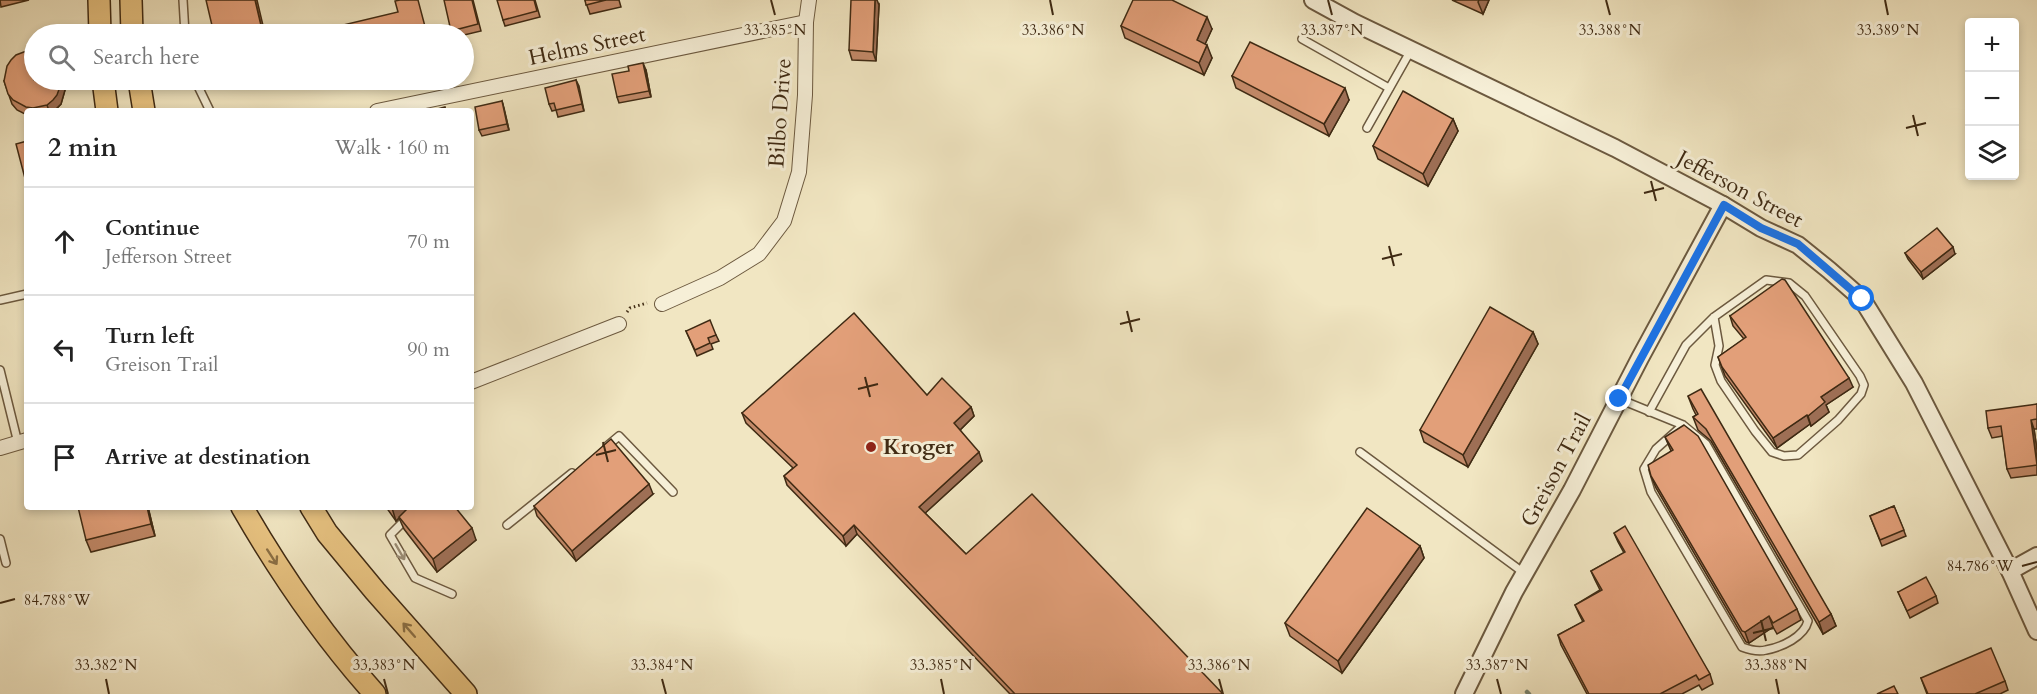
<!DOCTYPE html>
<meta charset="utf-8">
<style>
:root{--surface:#fff;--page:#f2f2f2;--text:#222;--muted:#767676;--line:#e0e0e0}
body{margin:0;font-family:Cardo,serif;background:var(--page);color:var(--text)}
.controls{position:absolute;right:18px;top:18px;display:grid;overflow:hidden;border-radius:6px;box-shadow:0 3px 9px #0003}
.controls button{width:54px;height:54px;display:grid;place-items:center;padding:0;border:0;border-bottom:2px solid var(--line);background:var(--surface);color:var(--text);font:30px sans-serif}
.stop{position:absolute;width:18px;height:18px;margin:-14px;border:4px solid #1a73e8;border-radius:50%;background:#fff}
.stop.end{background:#1a73e8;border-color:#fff;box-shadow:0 2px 6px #0008}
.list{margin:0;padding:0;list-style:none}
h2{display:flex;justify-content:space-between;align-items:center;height:78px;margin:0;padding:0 24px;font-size:26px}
h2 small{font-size:20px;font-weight:400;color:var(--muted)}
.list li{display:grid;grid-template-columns:39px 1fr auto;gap:18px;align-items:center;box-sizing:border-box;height:108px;padding:0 24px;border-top:2px solid var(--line)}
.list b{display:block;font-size:22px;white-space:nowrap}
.list p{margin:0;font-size:20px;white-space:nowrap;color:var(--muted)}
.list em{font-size:20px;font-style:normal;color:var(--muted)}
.icon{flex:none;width:33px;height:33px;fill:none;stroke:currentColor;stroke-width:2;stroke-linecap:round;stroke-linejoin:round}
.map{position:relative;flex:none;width:2037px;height:694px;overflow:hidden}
.search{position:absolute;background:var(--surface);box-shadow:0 3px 9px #0003;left:24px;top:24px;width:450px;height:66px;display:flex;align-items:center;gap:15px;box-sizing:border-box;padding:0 21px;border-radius:33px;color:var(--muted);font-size:22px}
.panel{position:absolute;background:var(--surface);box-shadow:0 3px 9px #0003;left:24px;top:108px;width:450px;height:402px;border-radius:6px}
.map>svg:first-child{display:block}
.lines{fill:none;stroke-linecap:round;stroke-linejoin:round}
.stream{stroke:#768471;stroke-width:4.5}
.service-casing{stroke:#6c593f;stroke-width:10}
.minor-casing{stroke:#6c593f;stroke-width:16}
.tertiary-casing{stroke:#6c593f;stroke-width:20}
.primary-casing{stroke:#3f2a13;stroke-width:24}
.path{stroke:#3f2a13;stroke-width:3;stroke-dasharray:1.5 3;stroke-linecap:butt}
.service{stroke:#f6efd7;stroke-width:7}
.minor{stroke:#f6efd7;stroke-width:14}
.tertiary{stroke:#f6efd7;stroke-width:16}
.primary{stroke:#e8c381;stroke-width:21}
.wall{fill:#c28968;stroke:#3f2a13;stroke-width:1.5}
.shaded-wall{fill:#9e6f55;stroke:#3f2a13;stroke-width:1.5}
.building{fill:#e29f79;stroke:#3f2a13;stroke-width:1.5}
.oneway{stroke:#9a8c75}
.oneway2{stroke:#8b6f44}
.route{stroke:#1a73e8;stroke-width:8}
.ticks{fill:none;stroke:#3f2a13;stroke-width:2}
.poi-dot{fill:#8f2418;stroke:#f6efd7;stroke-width:2}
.labels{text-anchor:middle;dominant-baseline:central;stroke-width:6;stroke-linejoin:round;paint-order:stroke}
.street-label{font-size:22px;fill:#3f2a13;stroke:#f6efd7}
.poi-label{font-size:22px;font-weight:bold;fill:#3f2a13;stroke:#f6efd7;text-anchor:start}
.ticks-label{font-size:15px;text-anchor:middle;fill:#3f2a13;stroke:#f6efd7;stroke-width:6;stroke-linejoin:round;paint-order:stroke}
</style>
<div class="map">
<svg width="2037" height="694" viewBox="0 0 2037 694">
<rect width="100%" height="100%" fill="#f1e6c2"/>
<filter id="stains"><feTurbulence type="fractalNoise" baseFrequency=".00333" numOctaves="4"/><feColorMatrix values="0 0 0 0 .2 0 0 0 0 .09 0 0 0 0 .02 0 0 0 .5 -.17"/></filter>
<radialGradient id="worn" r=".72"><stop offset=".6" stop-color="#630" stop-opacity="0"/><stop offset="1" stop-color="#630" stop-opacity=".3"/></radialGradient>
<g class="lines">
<polyline class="stream" points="1527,692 1529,694"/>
<defs>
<g id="service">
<polyline points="183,0 185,34"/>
<polyline points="1302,39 1389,88"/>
<polyline points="195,80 210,111"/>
<polyline points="1367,128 1411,50"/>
<polyline points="0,300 27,294"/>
<polyline points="0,370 18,443"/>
<path d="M1619 399 1683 425 1706 444 1808 621C1804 637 1782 647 1766 650 1758 652 1750 650 1742 647L1651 492 1644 469 1656 449 1683 425"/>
<polyline points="1649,412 1686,345 1714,317 1766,280 1789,283 1805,296 1860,376 1864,385 1861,394 1838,420 1798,455 1784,456 1772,452 1755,431 1721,381 1715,365 1719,346 1714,317"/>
<polyline points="607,446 619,436 673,492"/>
<polyline points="1360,452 1524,573"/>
<polyline points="418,507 390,535 415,578 452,594"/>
<polyline points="507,525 572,473"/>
<polyline points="0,539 6,563"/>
</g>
<g id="minor">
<polyline points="377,111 806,22"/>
<polyline points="662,304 720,278 759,254 784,221 799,172 805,95 806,22 809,0"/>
<polyline points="471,382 619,324"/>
<polyline points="0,448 27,440"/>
</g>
<g id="tertiary">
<polyline points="1313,0 1355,23 1615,148 1723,205 1761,228 1798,245 1829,270 1862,299 1914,383 2010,571 2037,631"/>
<polyline points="2010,571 2037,556"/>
<polyline points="1464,694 1514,592 1572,490 1640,358 1723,205"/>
</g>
<g id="primary">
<polyline points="99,0 100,34"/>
<polyline points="131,0 132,34"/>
<polyline points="103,80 107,111"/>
<polyline points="139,80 144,111"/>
<path d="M242 507C280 573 324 637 375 694"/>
<polyline points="311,507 327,533 375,591 466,694"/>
</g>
</defs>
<use href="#service" class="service-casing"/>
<use href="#minor" class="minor-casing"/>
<use href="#tertiary" class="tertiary-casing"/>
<use href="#primary" class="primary-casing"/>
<polyline class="path" points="627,312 630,308 647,303"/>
<use href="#service" class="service"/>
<use href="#minor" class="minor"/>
<use href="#tertiary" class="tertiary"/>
<use href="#primary" class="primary"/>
</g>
<g class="wall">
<polygon points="0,0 29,0 1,7"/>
<polygon points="446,0 473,0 481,31 464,35 452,34"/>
<polygon points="535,0 540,17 505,26 503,20"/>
<polygon points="585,0 619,0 621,7 590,14"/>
<polygon points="1452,0 1489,0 1483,14"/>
<polygon points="879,5 876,61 852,60 849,50"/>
<polygon points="1121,26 1212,29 1205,44 1212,58 1204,75 1125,38"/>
<polygon points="646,70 651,97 619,103 617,97 629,71"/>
<polygon points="1232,76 1349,100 1329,136 1236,88"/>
<polygon points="224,80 255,80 226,87"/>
<polygon points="576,80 584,111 558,117 556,110 552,111 549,104"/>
<polygon points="4,81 65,90 61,104 54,111 27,111 27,115 17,110 12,104"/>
<polygon points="502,101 509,130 482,136 479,130"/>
<polygon points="1453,119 1458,131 1428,186 1378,159 1373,146"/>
<polygon points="1905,253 1955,254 1923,279 1908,259"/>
<polygon points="1730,316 1853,387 1826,405 1829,412 1811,426 1810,424 1777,448 1725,376 1718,357 1744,339 1733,326"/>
<polygon points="686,331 716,335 719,341 711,344 713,349 697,356"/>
<polygon points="1533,332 1538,344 1468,467 1424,442 1420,430"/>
<polygon points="927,395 971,407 974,416 960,430 982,461 925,513 966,554 1223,694 1010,694 857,534 846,546 787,485 784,476 793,468 746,423 742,413"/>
<polygon points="1688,396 1831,614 1836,626 1823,634 1711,441 1698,430 1693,417 1696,415 1693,409"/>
<polygon points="2037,404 2037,429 2034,429 2037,450 2037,475 2011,478 2007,469 2003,436 1992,438 1988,428"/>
<polygon points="1665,437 1797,609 1801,620 1777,634 1773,627 1749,643 1746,642 1656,488 1651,476 1671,451"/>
<polygon points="653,494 576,561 537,516 534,506"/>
<polygon points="1894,506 1906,536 1882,546 1870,516"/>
<polygon points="148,507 155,536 91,552 86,540"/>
<polygon points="386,507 455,507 476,540 437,572 404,529 399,518 396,521"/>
<polygon points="1614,533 1710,674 1713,684 1702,690 1699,685 1682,694 1587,694 1561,645 1558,635 1583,622 1579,614 1575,605 1600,590 1595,580 1591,571 1624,553 1618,542"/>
<polygon points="1420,546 1424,558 1342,673 1290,636 1285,623"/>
<polygon points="1898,592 1936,596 1938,603 1910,618"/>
<polygon points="1921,678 2005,681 2008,690 2000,694 1927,694"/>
</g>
<g class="shaded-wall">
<polygon points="255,0 257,0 265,34 263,34"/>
<polygon points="875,0 877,0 879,5 876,61 873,52"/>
<polygon points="1479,0 1489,0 1483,14 1478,2"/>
<polygon points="1207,17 1212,29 1201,53 1197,40"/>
<polygon points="1207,45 1212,58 1204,75 1199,63"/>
<polygon points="643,63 646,70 651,97 649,91"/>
<polygon points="62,80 63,80 65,90 61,104 54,111 49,111 47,105"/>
<polygon points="576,80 579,86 584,111 582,104"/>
<polygon points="1345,88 1349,100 1329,136 1324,124"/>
<polygon points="502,101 504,108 509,130 507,124"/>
<polygon points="1453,119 1458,131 1428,186 1423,174"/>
<polygon points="1953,247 1955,254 1923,279 1921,272"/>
<polygon points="1533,332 1538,344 1468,467 1463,455"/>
<polygon points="1849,378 1853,387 1826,405 1829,412 1811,426 1808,416 1821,397"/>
<polygon points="971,407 974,416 957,433 954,423"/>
<polygon points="1807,415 1810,424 1777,448 1773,438"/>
<polygon points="2031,420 2034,429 2037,450 2037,465"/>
<polygon points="979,452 982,461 922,516 919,507"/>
<polygon points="649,484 653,494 576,561 572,551"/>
<polygon points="147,507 148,507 155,536 151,524"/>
<polygon points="393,507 410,507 396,521 392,508"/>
<polygon points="854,525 857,534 846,546 843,536"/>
<polygon points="472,528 476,540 437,572 433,559"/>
<polygon points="1420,546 1424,558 1342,673 1338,661"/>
<polygon points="1831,614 1836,626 1823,634 1819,622"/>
<polygon points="1769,616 1773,627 1749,643 1745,632"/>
</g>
<g class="building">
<polygon points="206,0 255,0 263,34 214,34"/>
<polygon points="400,0 418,0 427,34 342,34 339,26 398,12 395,1"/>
<polygon points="444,0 472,0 478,24 451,31"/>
<polygon points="497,0 534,0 537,11 503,20"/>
<polygon points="585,0 606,0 586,5"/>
<polygon points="851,0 875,0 873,52 849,50"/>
<polygon points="1133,0 1172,0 1207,17 1197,40 1207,45 1199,63 1121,26"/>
<polygon points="1250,42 1345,88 1324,124 1232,76"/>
<polygon points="29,50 34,51 34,80 62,80 62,81 57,95 53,100 47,105 33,108 26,107 13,100 8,94 4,81 7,66 11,60 16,55"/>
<polygon points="643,63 649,91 617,97 612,74 629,71 628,66"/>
<polygon points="576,80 582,104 556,110 554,103 549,104 545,88"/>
<polygon points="1403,91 1453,119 1423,174 1373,146"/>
<polygon points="502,101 507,124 479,130 475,107"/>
<polygon points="445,107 446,111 430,111"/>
<polygon points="27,141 27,186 16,144"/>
<polygon points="1937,228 1953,247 1921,272 1905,253"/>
<polygon points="1782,279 1785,280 1849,378 1821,397 1825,402 1808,416 1807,415 1773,438 1722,367 1718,357 1746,337 1730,316"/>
<polygon points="1490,307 1533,332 1463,455 1420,430"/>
<polygon points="854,313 927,395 942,378 971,407 954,423 979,452 919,507 966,554 1032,494 1223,694 1015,694 854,525 843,536 784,476 797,465 742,413"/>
<polygon points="710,320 716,335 708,338 710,343 695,350 686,331"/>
<polygon points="1701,389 1831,614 1819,622 1706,429 1693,417 1698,414 1688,396"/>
<polygon points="2037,404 2037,419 2031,420 2037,465 2007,469 2001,426 1988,428 1986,411"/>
<polygon points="1684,425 1698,436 1797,609 1773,623 1769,616 1745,632 1742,631 1651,476 1648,465 1673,450 1665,437"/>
<polygon points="611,439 649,484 572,551 534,506"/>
<polygon points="1894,506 1904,530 1880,540 1870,516"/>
<polygon points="78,507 147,507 151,524 86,540"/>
<polygon points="409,507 455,507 472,528 433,559 399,517"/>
<polygon points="1367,508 1420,546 1338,661 1285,623"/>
<polygon points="1625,526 1710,674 1699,680 1696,675 1660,694 1589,694 1558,635 1584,621 1575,605 1602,590 1591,571 1625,552 1614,533"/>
<polygon points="1926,577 1936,596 1907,611 1898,592"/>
<polygon points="1991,648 2005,681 1975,694 1928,694 1921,678"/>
<polygon points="1894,686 1898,694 1877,694"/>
</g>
<defs><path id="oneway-shaft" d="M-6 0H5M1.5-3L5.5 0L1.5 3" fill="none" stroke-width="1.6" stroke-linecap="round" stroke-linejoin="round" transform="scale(1.5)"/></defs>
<use class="oneway" href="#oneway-shaft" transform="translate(400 552) rotate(60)"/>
<g class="oneway2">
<use href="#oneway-shaft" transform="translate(272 557) rotate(57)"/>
<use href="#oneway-shaft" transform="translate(409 630) rotate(-131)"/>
</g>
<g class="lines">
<polyline class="route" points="1619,399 1724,205 1761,228 1798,244 1862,299"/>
</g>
<path class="ticks" d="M771 0 775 15M1050 0 1053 15M1328 0 1332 15M1606 0 1610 15M1885 0 1888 15M1913 115 1918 136M1906 128 1926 123M1651 181 1656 201M1644 193 1664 188M1389 246 1394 266M1382 259 1402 254M1127 311 1132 332M1120 324 1140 319M865 377 870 397M858 389 878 384M603 442 608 462M596 455 616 450M2022 566 2037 562M0 603 15 599M1761 620 1766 641M1753 633 1774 628M106 679 109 694M384 679 388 694M662 679 666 694M941 679 944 694M1219 679 1223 694M1497 679 1501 694M1776 679 1779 694"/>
<circle class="poi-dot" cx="871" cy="447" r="6"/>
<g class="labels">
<g class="street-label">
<text transform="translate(587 46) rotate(-12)">Helms Street</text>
<text transform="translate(780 113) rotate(-86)">Bilbo Drive</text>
<text transform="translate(1740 189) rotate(28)">Jefferson Street</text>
<text transform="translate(1556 470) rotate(-62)">Greison Trail</text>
</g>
<g class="poi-label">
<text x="883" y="447">Kroger</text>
</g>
</g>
<g class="ticks-label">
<text x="775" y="35">33.385°N</text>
<text x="1053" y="35">33.386°N</text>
<text x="1332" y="35">33.387°N</text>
<text x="1610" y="35">33.388°N</text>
<text x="1888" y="35">33.389°N</text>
<text x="1980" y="571">84.786°W</text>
<text x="57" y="605">84.788°W</text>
<text x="106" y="670">33.382°N</text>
<text x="384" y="670">33.383°N</text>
<text x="662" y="670">33.384°N</text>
<text x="941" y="670">33.385°N</text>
<text x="1219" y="670">33.386°N</text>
<text x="1497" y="670">33.387°N</text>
<text x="1776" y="670">33.388°N</text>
</g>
<rect width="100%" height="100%" filter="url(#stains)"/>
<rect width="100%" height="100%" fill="url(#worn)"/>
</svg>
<div class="controls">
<button>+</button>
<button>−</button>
<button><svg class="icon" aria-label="layers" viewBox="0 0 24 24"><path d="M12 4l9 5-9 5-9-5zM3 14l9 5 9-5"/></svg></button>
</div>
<div class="stop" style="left:1862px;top:299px"></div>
<div class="stop end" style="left:1619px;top:399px"></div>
<div class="search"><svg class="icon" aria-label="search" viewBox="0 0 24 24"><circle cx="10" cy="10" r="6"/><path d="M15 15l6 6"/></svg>Search here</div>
<section class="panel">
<h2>2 min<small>Walk · 160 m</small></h2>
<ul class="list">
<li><svg class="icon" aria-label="ahead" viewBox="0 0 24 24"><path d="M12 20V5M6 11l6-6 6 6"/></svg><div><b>Continue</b><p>Jefferson Street</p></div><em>70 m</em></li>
<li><svg class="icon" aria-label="left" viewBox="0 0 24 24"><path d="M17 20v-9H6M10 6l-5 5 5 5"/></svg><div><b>Turn left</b><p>Greison Trail</p></div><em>90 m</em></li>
<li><svg class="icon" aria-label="arrive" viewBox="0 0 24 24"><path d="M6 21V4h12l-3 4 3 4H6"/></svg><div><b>Arrive at destination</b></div></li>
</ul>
</section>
</div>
